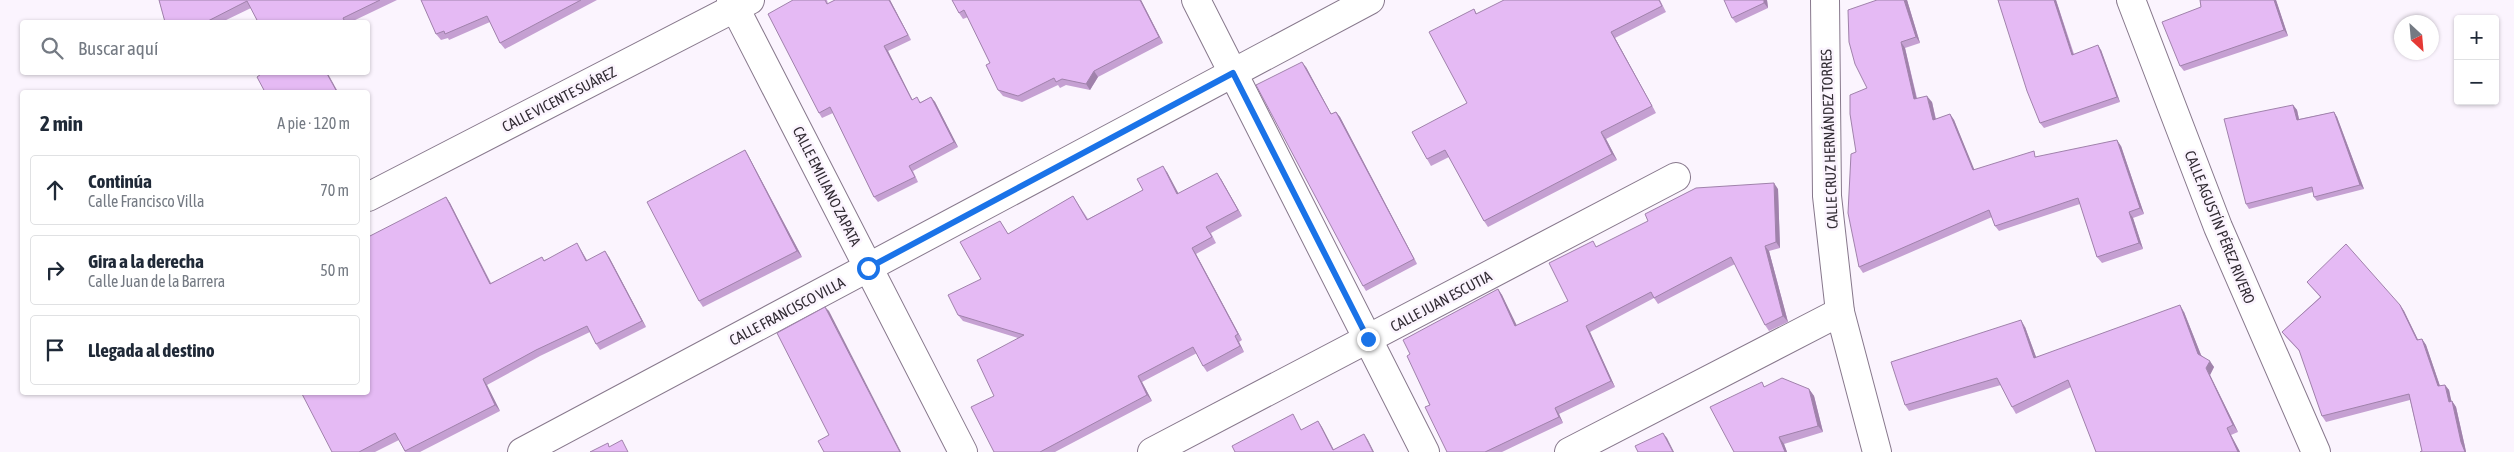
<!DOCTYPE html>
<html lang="es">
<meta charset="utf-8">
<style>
:root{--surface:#fff;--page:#f2f2f3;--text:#1f2937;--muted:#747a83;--line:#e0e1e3}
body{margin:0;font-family:"Asap Condensed",sans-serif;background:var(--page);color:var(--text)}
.controls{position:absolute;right:15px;top:15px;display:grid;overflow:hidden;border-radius:5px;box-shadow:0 1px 4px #0004}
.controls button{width:45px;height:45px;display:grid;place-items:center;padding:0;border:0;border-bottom:1px solid var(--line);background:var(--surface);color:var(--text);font:25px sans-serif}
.compass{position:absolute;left:2394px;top:15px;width:45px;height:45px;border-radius:50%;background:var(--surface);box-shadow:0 1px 4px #0004;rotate:154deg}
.stop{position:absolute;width:15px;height:15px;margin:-11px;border:4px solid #1a73e8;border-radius:50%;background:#fff}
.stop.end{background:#1a73e8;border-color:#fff;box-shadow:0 1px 5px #0008}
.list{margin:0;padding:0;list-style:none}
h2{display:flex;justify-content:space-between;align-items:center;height:65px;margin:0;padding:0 20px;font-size:21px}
h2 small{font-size:16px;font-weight:400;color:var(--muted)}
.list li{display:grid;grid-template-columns:32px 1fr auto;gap:15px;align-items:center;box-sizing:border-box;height:70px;margin:0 10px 10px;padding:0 10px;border:1px solid var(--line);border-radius:5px}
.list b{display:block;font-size:19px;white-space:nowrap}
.list p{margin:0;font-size:16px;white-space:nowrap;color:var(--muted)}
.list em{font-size:16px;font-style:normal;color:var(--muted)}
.icon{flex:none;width:28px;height:28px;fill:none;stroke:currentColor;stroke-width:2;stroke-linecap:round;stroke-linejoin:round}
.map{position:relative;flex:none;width:2514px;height:452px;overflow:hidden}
.search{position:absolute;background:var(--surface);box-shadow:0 1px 4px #0004;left:20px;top:20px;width:350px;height:55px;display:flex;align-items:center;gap:12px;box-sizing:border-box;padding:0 18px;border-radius:5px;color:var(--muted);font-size:19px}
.panel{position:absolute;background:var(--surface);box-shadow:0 1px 4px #0004;left:20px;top:90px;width:350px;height:305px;border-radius:5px}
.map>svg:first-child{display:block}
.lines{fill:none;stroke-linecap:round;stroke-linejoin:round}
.minor-casing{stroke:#87788c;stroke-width:30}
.secondary-casing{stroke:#87788c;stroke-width:30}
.minor{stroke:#fff;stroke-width:28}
.secondary{stroke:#fff;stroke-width:28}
.wall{fill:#c5a0d2}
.shaded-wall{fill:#a082ab}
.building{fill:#e5baf4;stroke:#a082ab}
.route{stroke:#1a73e8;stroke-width:6}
.labels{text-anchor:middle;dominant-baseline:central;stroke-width:5;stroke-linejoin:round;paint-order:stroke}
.street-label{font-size:15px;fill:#322c34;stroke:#fbf4fe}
</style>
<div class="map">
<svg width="2514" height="452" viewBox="0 0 2514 452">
<rect width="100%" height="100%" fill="#fbf4fe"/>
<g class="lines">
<defs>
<g id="minor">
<polyline points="731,0 963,452"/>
<polyline points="1196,0 1425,452"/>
<polyline points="1825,0 1827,196 1840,312 1877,452"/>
<polyline points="368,197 750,0"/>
<polyline points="522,452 1370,0"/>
<polyline points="1152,452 1676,177"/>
<polyline points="1569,452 1840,312"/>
</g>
<polyline id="secondary" points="2131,0 2218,227 2316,452"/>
</defs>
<use href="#minor" class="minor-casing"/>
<use href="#secondary" class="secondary-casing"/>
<use href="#minor" class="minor"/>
<use href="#secondary" class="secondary"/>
</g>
<g class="wall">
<polygon points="159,0 397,0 351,22 258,22 251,8 222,22 165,22"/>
<polygon points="421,0 597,0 505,49 500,43 490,22 449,40 448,38 441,40 436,34"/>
<polygon points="793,0 827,0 828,4 835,0 890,0 911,40 888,51 912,99 921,102 931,97 935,102 958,147 913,171 918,182 878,202 874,197 833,113 822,118 819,113"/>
<polygon points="952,0 1141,0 1163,43 1098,77 1090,90 1066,85 1060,88 1058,85 1022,102 1003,96 998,90 990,63 968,17 963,19 959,13"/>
<polygon points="1660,0 1666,12 1615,38 1656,113 1606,139 1617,160 1488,227 1484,221 1449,157 1431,166 1427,159 1467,103 1474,9 1477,14"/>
<polygon points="1767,0 1768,8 1736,23 1732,18"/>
<polygon points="1907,0 1920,43 1905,48 1917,98 1932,102 1936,119 1950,114 1954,120 1974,170 2037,157 2121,146 2144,214 2133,218 2143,249 2102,263 2097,257 2080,204 1999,231 1995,226 1992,217 1863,273 1859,267 1856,152 1867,88"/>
<polygon points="1998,0 2056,0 2074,54 2101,50 2120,102 2044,128 2040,123"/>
<polygon points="2200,0 2276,0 2288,36 2184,71 2180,66 2201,7"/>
<polygon points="1306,67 1331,114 1336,112 1340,117 1417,264 1366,291 1363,286"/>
<polygon points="2293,105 2297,110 2299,119 2334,112 2337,117 2364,189 2317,201 2314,197 2313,192 2249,209 2246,204"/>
<polygon points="745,150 749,157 802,257 703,307 699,301"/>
<polygon points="1167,172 1178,194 1221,179 1242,216 1211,233 1216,243 1196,254 1242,340 1239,342 1244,352 1207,372 1203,366 1197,353 1142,382 1152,401 1055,452 994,452 994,396 1018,338 963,321 958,315 981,279 1000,221 1008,234 1073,196 1088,219 1143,190"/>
<polygon points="1778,189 1780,248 1769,251 1788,322 1769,331 1765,325 1735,264 1658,304 1654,298 1590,332 1615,387 1559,414 1563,423 1502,452 1447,452 1410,354 1498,289 1502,295 1516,326 1568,301 1597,246"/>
<polygon points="446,197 450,203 491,283 544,260 581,250 587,260 609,257 646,327 600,350 596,344 590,332 540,356 487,385 500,411 420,452 405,452 399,440 375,452 332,452"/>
<polygon points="2307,282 2400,305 2404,311 2418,340 2422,339 2426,345 2440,386 2445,385 2449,390 2451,402 2452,401 2456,407 2465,447 2466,452 2420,452 2422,451 2410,400 2326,422 2322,416 2300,352 2286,337 2282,332 2320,297"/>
<polygon points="2184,312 2201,355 2214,367 2210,375 2238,432 2231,435 2240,452 2096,452 2071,387 2016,414 2012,407 2001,385 1909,411 1905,405 2025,327 2036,357"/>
<polygon points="1765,387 1809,389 1814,396 1823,432 1784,444 1787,452 1734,452"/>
</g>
<g class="shaded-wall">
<polygon points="889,0 890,0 911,40 908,35"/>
<polygon points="1140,0 1141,0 1163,43 1159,37"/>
<polygon points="1764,0 1767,0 1768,8 1764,3"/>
<polygon points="1904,0 1907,0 1920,43 1916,37"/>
<polygon points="2054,0 2056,0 2075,60 2072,55"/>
<polygon points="2274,0 2276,0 2288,36 2284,30"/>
<polygon points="1611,32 1615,38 1656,113 1652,106"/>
<polygon points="1901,42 1905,48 1918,105 1914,99"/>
<polygon points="2098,45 2101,50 2120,102 2117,97"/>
<polygon points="884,46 888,51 915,105 912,100"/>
<polygon points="1302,62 1306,67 1334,119 1331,114"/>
<polygon points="1094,71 1098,77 1090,90 1086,84"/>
<polygon points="326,72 327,72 338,92 337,92"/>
<polygon points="1927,96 1932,102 1937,126 1933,120"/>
<polygon points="931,97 935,102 958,147 954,142"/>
<polygon points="2293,105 2297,110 2300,124 2297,120"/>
<polygon points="1336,112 1340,117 1417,264 1414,259"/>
<polygon points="2334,112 2337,117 2364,189 2360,185"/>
<polygon points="1950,114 1954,120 1977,176 1973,170"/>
<polygon points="1601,132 1606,139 1617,160 1612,154"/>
<polygon points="2117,140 2121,146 2144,214 2140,208"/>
<polygon points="745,150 749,157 802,257 797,251"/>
<polygon points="1163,166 1167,172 1182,200 1177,194"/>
<polygon points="1217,173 1221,179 1242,216 1238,210"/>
<polygon points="1774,183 1778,189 1780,248 1776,242"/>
<polygon points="446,197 450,203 494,290 490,284"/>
<polygon points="2129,212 2133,218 2143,249 2139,243"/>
<polygon points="577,243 581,250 590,267 586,261"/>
<polygon points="1765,246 1769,251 1788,322 1783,316"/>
<polygon points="1192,248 1196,254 1242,340 1238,334"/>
<polygon points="605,251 609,257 646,327 642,321"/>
<polygon points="1498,289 1502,295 1520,332 1515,326"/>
<polygon points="2180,305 2184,312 2203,360 2198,354"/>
<polygon points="2400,305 2404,311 2421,346 2417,340"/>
<polygon points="825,307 829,311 901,452 900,452"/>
<polygon points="2021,320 2025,327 2039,365 2034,358"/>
<polygon points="1586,326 1590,332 1615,387 1611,381"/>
<polygon points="1235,336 1239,342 1244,352 1240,346"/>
<polygon points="2422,339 2426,345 2442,392 2438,386"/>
<polygon points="2210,361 2214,367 2210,375 2238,432 2233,425 2206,368"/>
<polygon points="1138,376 1142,382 1152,401 1147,395"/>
<polygon points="483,379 487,385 500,411 495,405"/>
<polygon points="2445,385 2449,390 2453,408 2449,402"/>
<polygon points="1809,389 1814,396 1823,432 1818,426"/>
<polygon points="2452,401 2456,407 2465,447 2466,452 2465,452 2461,442"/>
<polygon points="1555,408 1559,414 1563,423 1559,417"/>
<polygon points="1318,421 1322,427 1335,452 1334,452"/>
<polygon points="2227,428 2231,435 2240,452 2238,452"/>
<polygon points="1663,433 1667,438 1674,452 1673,452"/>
<polygon points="1364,434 1368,440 1374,452 1373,452"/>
<polygon points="1779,437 1784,444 1787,452 1785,452"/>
</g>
<g class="building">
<polygon points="159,0 380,0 343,18 345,22 258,22 247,1 206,22 165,22"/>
<polygon points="421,0 581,0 500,43 487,16 445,34 444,31 436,34"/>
<polygon points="793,0 825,0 827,4 835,0 889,0 908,35 884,46 912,100 917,97 920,103 931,97 954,142 909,166 915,177 874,197 830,107 819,113 768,14"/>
<polygon points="952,0 1140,0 1159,37 1094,71 1086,84 1062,79 1056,82 1054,78 1018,96 998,90 986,65 990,63 964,10 959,13"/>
<polygon points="1504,0 1659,0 1662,6 1611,32 1652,106 1601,132 1612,154 1484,221 1445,150 1427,159 1412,132 1467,103 1429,32 1474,9 1476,14"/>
<polygon points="1724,0 1764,0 1764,3 1732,18"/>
<polygon points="1877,0 1904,0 1916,37 1901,42 1914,99 1927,96 1933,120 1950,114 1973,170 2034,151 2035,157 2117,140 2140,208 2129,212 2139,243 2097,257 2078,198 1995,226 1989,210 1859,267 1848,213 1851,154 1856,152 1850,114 1850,95 1867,88 1855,64 1849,42 1848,10"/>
<polygon points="1998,0 2054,0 2072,55 2098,45 2117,97 2040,123 2027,91"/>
<polygon points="2200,0 2274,0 2284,30 2180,66 2162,22 2201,7"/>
<polygon points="1302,62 1331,114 1336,112 1414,259 1363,286 1256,85"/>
<polygon points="264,72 326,72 337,92 265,92 257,77"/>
<polygon points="2293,105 2297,120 2334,112 2360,185 2314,197 2312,187 2246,204 2224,119"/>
<polygon points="745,150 797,251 699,301 647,202"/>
<polygon points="1163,166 1177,194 1217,173 1238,210 1206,227 1212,237 1192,248 1238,334 1235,336 1240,346 1203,366 1193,347 1138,376 1147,395 1040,452 994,452 971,407 994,396 977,360 1024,335 958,315 948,295 981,279 960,242 1000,221 1008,234 1073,196 1087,220 1143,190 1137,179"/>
<polygon points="1774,183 1776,242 1765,246 1783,316 1765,325 1731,257 1654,298 1651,292 1586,326 1611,381 1555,408 1559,417 1485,452 1447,452 1425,407 1430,405 1407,356 1410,354 1403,340 1498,289 1515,326 1568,301 1549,263 1593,241 1596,247 1648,221 1645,214 1696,188"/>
<polygon points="446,197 490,284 542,257 544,261 577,243 586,261 605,251 642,321 596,344 587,326 536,350 483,379 495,405 405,451 395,433 359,452 332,452 301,392 368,392 368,237"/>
<polygon points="2346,244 2400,305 2417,340 2422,339 2438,386 2445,385 2449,402 2452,401 2461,442 2465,452 2420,452 2422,451 2409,394 2322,416 2299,350 2282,332 2321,297 2307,282"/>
<polygon points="2180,305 2198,354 2210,361 2206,368 2233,425 2227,428 2238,452 2096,452 2068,380 2012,407 1997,378 1905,405 1891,362 2021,320 2034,358"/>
<polygon points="825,307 900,452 824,452 818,441 829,435 777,333"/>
<polygon points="1782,378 1809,389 1818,426 1779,437 1785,452 1734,452 1710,407 1762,382 1764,387"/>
<polygon points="1293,414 1301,430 1318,421 1333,450 1364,434 1373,452 1235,452 1232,446"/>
<polygon points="1663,433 1673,452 1638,452 1635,446"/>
<polygon points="622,440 628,452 590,452 608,443 609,447"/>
</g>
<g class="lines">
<polyline class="route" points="868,268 1233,73 1368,339"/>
</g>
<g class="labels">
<g class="street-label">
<text transform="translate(559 99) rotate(-27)">CALLE VICENTE SUÁREZ</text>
<text transform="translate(1829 139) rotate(-92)">CALLE CRUZ HERNÁNDEZ TORRES</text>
<text transform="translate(827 186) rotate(63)">CALLE EMILIANO ZAPATA</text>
<text transform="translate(2220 227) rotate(68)">CALLE AGUSTÍN PÉREZ RIVERO</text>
<text transform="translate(1441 301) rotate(-28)">CALLE JUAN ESCUTIA</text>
<text transform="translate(787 311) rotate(-28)">CALLE FRANCISCO VILLA</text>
</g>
</g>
</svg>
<div class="controls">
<button>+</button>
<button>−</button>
</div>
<svg class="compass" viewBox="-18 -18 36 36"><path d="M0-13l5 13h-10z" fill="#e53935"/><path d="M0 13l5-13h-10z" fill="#747a83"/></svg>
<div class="stop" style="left:868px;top:268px"></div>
<div class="stop end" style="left:1368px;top:339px"></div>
<div class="search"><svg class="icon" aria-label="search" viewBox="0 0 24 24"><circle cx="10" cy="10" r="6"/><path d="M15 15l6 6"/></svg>Buscar aquí</div>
<section class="panel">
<h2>2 min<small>A pie · 120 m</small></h2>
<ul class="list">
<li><svg class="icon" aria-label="ahead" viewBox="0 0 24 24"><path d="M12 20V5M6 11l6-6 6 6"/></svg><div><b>Continúa</b><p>Calle Francisco Villa</p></div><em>70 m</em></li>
<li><svg class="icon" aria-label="right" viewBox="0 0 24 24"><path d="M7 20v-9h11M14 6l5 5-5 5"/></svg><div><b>Gira a la derecha</b><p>Calle Juan de la Barrera</p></div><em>50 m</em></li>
<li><svg class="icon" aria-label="arrive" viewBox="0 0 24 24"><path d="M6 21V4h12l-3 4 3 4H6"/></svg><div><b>Llegada al destino</b></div></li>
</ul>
</section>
</div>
